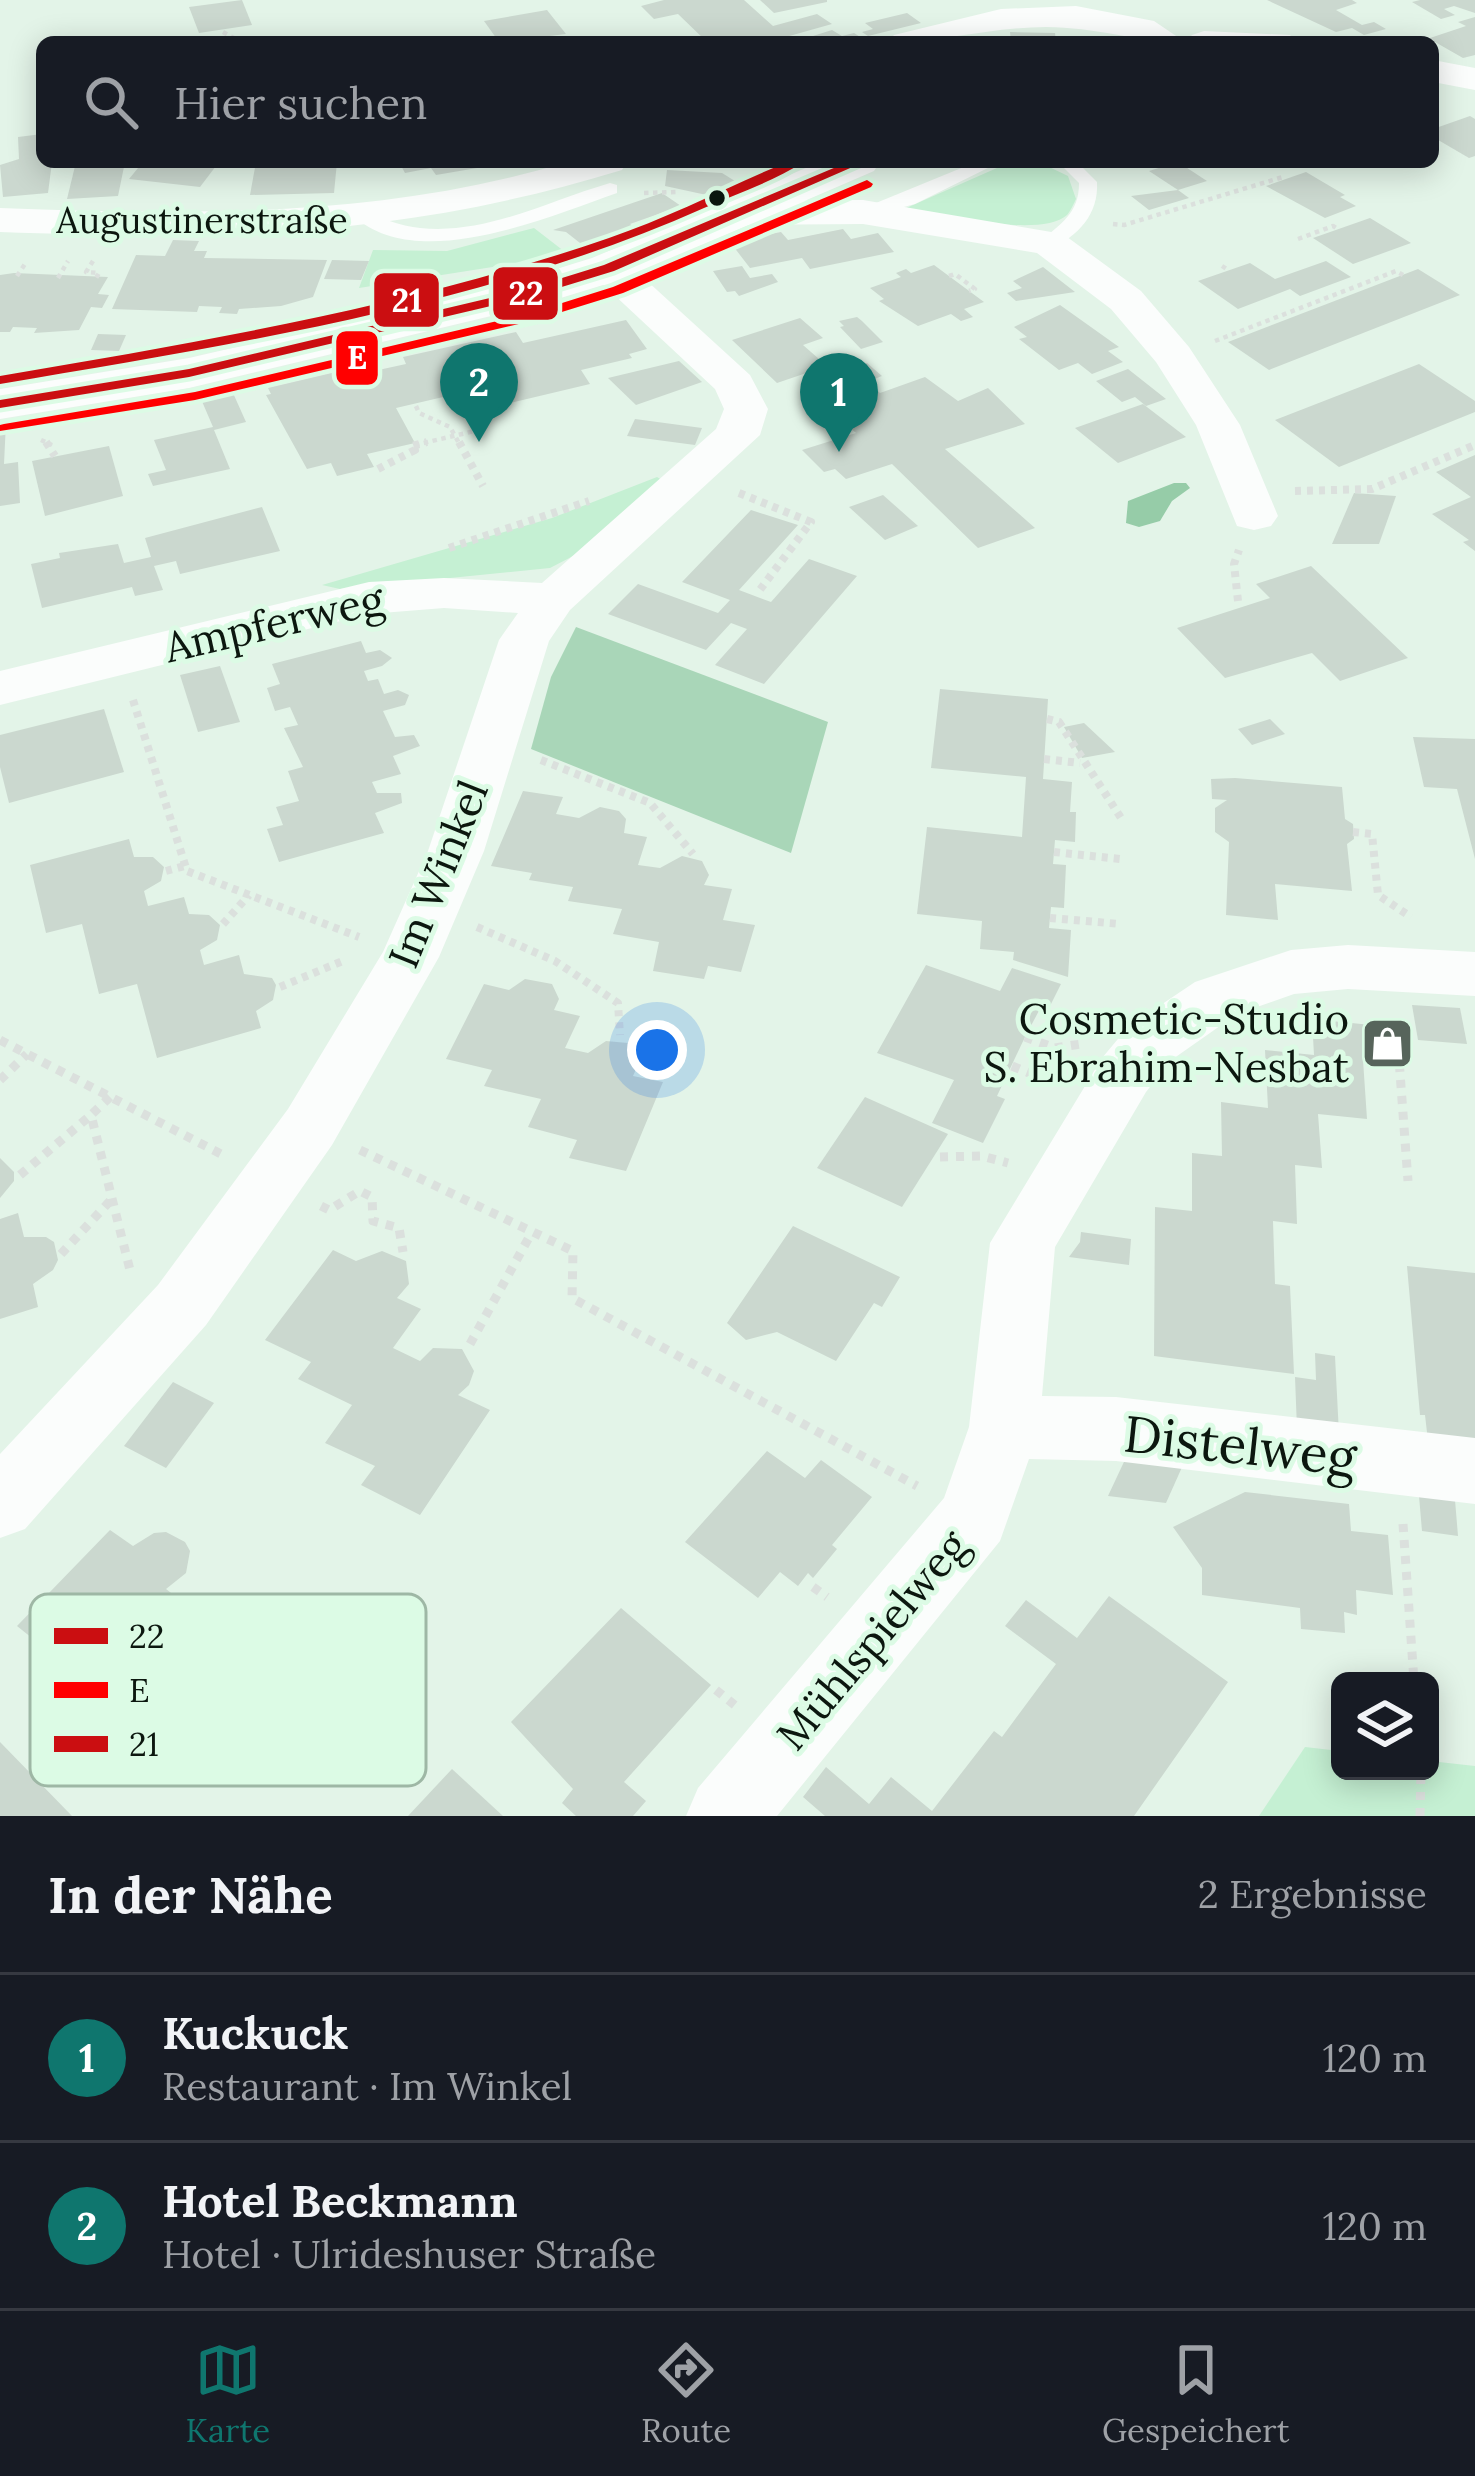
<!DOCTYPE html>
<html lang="de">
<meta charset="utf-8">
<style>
:root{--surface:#171b24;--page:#242831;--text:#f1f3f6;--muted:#9ea1a6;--line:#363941;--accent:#0f766e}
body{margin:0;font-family:Lora,serif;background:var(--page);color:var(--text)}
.controls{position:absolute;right:36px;bottom:36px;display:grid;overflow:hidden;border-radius:18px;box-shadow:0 6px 30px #0003}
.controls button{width:108px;height:108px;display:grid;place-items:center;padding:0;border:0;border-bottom:3px solid var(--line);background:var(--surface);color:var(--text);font:60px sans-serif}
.you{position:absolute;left:657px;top:1050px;width:42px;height:42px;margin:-30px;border:9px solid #fff;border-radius:50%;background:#1a73e8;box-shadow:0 0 0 18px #1a73e833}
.badge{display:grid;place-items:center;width:78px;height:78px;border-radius:50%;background:var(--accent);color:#fff;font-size:39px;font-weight:700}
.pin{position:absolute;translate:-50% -99px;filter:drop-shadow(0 3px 6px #0008)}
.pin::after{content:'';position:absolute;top:63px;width:42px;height:36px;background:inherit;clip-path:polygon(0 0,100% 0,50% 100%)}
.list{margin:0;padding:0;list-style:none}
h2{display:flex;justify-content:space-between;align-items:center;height:156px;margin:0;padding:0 48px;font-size:51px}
h2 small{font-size:39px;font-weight:400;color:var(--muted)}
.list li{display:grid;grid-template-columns:78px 1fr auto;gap:36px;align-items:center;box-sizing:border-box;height:168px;padding:0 48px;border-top:3px solid var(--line)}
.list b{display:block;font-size:45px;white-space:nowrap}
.list p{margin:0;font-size:39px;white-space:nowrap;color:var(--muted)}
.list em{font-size:39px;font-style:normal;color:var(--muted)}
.icon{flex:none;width:66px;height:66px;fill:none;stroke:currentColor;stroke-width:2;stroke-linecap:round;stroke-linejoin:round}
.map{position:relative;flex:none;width:1475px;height:1816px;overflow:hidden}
.search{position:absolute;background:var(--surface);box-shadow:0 6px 30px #0003;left:36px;right:36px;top:36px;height:132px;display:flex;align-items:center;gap:30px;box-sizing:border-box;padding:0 42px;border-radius:18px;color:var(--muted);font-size:45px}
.sheet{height:492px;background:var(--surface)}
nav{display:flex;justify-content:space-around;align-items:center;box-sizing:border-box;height:168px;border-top:3px solid var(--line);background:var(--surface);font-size:33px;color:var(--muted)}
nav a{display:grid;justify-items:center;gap:6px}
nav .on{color:var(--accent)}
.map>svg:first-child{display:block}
.green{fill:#c5f0d3}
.forest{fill:#a9d6b8}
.water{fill:#96cca8}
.building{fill:#cbd8cf}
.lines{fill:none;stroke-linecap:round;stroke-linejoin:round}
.path-far2{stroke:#dbe0dd;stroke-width:4.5;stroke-dasharray:4.5 4.5;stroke-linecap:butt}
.path-far1{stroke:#dbe0dd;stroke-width:8;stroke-dasharray:6 6;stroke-linecap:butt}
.path{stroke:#dbe0dd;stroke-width:9;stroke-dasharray:8 8;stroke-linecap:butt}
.lane{fill:#fbfdfc;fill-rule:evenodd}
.street{fill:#fbfdfc;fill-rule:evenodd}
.secondary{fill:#fbfdfc;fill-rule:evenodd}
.bus-1-casing{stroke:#dcfbe5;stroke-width:9}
.bus-2-casing{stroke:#dcfbe5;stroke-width:9}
.bus-3-casing{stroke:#dcfbe5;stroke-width:9}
.bus-1{fill:#cb0e11;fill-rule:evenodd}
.bus-2{fill:#f00;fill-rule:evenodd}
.bus-3{fill:#cb0e11;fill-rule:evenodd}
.bus-dot{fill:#0c170f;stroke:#dcfbe5;stroke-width:4.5}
.labels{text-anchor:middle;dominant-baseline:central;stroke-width:10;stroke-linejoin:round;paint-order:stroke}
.far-street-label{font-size:36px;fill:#0c170f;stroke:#dcfbe5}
.street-label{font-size:42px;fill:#0c170f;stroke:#dcfbe5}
.poi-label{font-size:42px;fill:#0c170f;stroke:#dcfbe5;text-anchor:end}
.near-street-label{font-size:51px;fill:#0c170f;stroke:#dcfbe5}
.key{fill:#dcfbe5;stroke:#9eb7a5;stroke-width:3}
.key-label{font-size:33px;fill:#0c170f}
.line-badge{stroke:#dcfbe5;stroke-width:4.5}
.badge-label{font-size:33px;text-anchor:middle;font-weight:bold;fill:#fff}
</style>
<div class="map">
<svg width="1475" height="1816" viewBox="0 0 1475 1816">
<rect width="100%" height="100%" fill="#e3f4e8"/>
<g class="green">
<path d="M1006 164H1043L1068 176 1076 199C1075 201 1069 214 1067 215 1041 239 938 214 904 209Z"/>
<polygon points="534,228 569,255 359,288 373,250 447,251"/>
<polygon points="657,477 662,480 577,554 550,568 340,589 322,585 552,518"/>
<polygon points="1305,1747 1340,1751 1340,1771 1430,1771 1430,1761 1475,1766 1475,1816 1259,1816"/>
</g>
<polygon class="forest" points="576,627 828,722 791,853 531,749 551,677"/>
<polygon class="water" points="1174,483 1186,483 1190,488 1172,501 1160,521 1139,527 1126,523 1128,501"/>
<g class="building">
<polygon points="242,0 252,25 199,33 189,7"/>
<polygon points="664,0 744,0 773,26 817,14 832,24 768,42 707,42 678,14 654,19 641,6"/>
<polygon points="760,0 827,0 827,2 774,13"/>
<polygon points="1267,0 1352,0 1357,3 1336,10 1362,25 1374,22 1386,29 1364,35 1352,28 1336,32"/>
<polygon points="1420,0 1475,0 1475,13 1454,6 1444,9 1455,15 1441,19 1412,2"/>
<polygon points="547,10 566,34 499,42 484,21"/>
<polygon points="907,13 921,23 868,36 862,32 873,29 865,23"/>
<polygon points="1475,17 1475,55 1463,58 1435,42 1418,42 1466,26 1458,22"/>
<polygon points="832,30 842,36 854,33 868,42 794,42"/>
<polygon points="1010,32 1055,33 1056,42 1011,42"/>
<polygon points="1470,116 1475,119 1475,156 1469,158 1433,137 1433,129"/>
<polygon points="42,134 42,162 52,162 48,193 3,197 0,165 19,159 18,137"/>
<polygon points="76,162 125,162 118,196 67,199"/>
<polygon points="143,162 219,162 200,187 129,179"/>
<polygon points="256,162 337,162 334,193 250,195"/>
<polygon points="399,162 473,162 477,168 436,175 431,168 405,173"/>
<polygon points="1178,162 1207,181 1178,190 1149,171"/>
<polygon points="667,170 722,173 743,186 716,197 665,186"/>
<polygon points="1306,172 1345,195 1340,197 1356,206 1325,218 1266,186"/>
<polygon points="1178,190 1189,198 1149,210 1131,196"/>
<polygon points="662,193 681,206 630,224 640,232 589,250 566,232 553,230"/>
<polygon points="1370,218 1411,243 1353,264 1313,238"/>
<polygon points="843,229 851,239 878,233 894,252 810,269 802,258 750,268 730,242 781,232 788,240"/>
<polygon points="173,240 199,241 194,251 207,251 204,258 327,260 313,297 281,306 239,309 237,314 219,313 222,307 199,306 197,312 112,309 136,255 165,256"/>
<polygon points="332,260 369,261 361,280 324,279"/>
<polygon points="1326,261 1351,277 1300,296 1290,289 1238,309 1198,281 1250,263 1275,279"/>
<polygon points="934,265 984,302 964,309 973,317 961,321 951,314 918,326 879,301 884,299 870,288 901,277 896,273 906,269 911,273"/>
<polygon points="742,266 750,278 772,274 778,282 739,296 735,291 727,292 713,271"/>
<polygon points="1043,267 1075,292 1016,301 1007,293 1022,288 1013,281"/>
<polygon points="1418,269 1460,295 1269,370 1228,342"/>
<polygon points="14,273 108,277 98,294 109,295 102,308 91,307 79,330 34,333 37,328 13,327 10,332 0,332 0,275"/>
<polygon points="1060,305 1119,347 1108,351 1123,362 1092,374 1078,363 1059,370 1019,339 1027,337 1014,327"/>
<polygon points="857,317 862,321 883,342 861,349 840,327 844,326 839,321"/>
<polygon points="800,318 823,338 803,345 827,366 777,383 732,340"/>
<polygon points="626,320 647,349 629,354 632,358 581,370 590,384 468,413 456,394 396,408 415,443 367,454 374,467 337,476 331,463 307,469 266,395 271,394 268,388 370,364 373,371 383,369 406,364 403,357 516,332 523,343"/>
<polygon points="98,334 126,335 119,351 91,350"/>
<polygon points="679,361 702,382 636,405 608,378"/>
<polygon points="867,363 882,376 867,382 880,393 925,377 958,401 988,388 1025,424 945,449 1035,528 978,548 892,464 846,479 835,469 824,472 802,450 856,433 804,387"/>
<polygon points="1419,364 1475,401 1475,412 1339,467 1275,420"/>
<polygon points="1128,369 1166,399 1146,406 1135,397 1122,402 1096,381"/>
<polygon points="233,393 246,422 214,430 230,469 153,486 148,474 166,470 154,440 213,427 201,399"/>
<polygon points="1143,404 1186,437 1118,463 1075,428"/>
<polygon points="635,419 702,428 695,445 627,436"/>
<polygon points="6,422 4,464 18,462 20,503 0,506 0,423"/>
<polygon points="109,446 123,496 45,516 32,461"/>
<polygon points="1475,455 1475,551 1463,542 1469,540 1432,514 1471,497 1436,472"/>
<polygon points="1354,493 1396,496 1379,544 1332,544"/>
<polygon points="883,495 918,526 885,540 849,507"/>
<polygon points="262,507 280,551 180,574 176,561 154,566 163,590 135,596 132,587 42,608 31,564 60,558 59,553 118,544 124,563 151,557 145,538"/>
<polygon points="751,510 798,525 739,590 771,602 809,559 857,576 764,684 715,665 747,629 731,623 706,650 608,614 638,584 718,613 730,600 682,582"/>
<polygon points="1311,566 1408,658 1340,681 1312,653 1225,678 1177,628 1270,598 1256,584"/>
<polygon points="361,641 366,653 380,650 392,658 382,666 364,671 368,681 378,679 384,694 398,690 409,695 405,705 383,711 395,737 414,735 420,746 393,756 401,774 372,782 377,793 401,793 402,803 375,813 384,833 279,862 267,829 283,825 276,807 299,801 288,771 303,767 284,728 298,725 290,707 275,711 267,688 280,684 272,664"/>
<polygon points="220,666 240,722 198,732 180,675"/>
<polygon points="940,689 1048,699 1043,779 1072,782 1070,812 1076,812 1075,842 1055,840 1053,864 1066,865 1064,908 1051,907 1049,928 1071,930 1068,977 1013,960 1014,952 980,949 982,921 917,914 927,827 1022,837 1026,777 931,768"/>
<polygon points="104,709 124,772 9,803 0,767 0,735"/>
<polygon points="1270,719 1285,734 1252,745 1238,729"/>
<polygon points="1084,723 1115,752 1082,758 1064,727"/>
<polygon points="1413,737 1475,739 1475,859 1457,789 1424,787"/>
<polygon points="1235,778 1342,787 1345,819 1353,824 1354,839 1347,844 1352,891 1275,884 1278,920 1226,915 1229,842 1215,832 1215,808 1227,800 1212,799 1211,779"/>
<polygon points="523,791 563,797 556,814 579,818 600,807 619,811 626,819 624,833 647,837 638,865 660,868 682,856 702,861 709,875 704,885 732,889 723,920 755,925 741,972 708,966 704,979 653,971 659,942 613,934 622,909 568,901 573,887 529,880 532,873 491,866"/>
<polygon points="129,839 134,857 153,857 164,867 161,881 144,891 148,906 184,897 189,914 209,915 220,925 217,940 200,950 204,965 239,955 244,974 272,978 276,985 273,1000 256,1011 261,1028 157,1058 137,984 99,994 82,924 46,933 30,865"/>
<polygon points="926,965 1000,991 1012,968 1061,984 1049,1008 1042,1005 1025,1037 997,1096 1005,1099 983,1143 932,1123 954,1080 877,1053"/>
<polygon points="525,979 552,984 559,999 554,1010 580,1016 565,1048 588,1053 606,1041 628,1043 641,1058 633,1076 663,1082 626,1171 569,1158 577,1140 528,1127 541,1099 484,1086 492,1070 446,1059 484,984 509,990"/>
<polygon points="1412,1005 1460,1008 1467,1044 1418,1040"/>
<polygon points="1312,1019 1391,1027 1394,1063 1363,1060 1367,1119 1318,1114 1322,1168 1295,1165 1297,1224 1273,1221 1275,1284 1290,1286 1294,1374 1154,1356 1155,1207 1192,1211 1192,1153 1222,1156 1221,1102 1268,1108 1265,1050 1314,1055"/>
<polygon points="865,1097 948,1134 902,1207 817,1168"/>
<polygon points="0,1158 14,1172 14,1181 0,1198"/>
<polygon points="18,1213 24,1237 46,1237 54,1242 58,1260 53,1270 33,1284 38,1307 0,1319 0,1219"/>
<polygon points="793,1226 900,1277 882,1307 874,1303 836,1361 777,1332 746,1340 727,1323"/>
<polygon points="1081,1232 1131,1239 1129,1265 1069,1257 1080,1242"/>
<polygon points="333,1250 356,1261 382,1251 406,1261 409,1284 397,1298 421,1309 393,1348 420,1361 433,1348 462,1349 474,1371 469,1385 458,1395 490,1410 420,1515 361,1485 375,1466 325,1443 352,1405 298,1379 311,1362 265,1340"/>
<polygon points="1407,1266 1475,1273 1475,1447 1428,1441 1425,1415 1420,1415"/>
<polygon points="1315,1353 1335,1356 1339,1434 1297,1429 1295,1377 1316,1380"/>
<polygon points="173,1382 214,1403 166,1468 124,1446"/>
<polygon points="1130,1449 1187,1456 1166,1503 1108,1496"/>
<polygon points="767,1451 805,1478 821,1460 872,1497 832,1545 837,1549 813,1578 808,1573 798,1586 780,1572 758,1598 685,1542"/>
<polygon points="1245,1492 1349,1504 1351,1531 1388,1535 1393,1595 1356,1590 1357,1615 1344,1612 1345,1633 1301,1629 1300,1608 1202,1595 1202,1568 1173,1527"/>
<polygon points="1419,1496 1455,1500 1458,1536 1422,1531"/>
<polygon points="110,1530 133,1546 154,1533 166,1532 185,1542 190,1551 186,1573 166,1589 194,1611 92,1722 43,1681 62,1662 17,1626"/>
<polygon points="1109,1596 1228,1682 1134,1816 825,1816 803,1797 826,1767 869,1804 891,1777 932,1811 994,1731 1002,1737 1056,1664 1005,1626 1026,1600 1077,1638"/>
<polygon points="621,1608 711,1685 624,1782 646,1801 633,1816 576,1816 562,1803 573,1789 511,1722"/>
<polygon points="0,1742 72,1816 0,1816"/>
<polygon points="452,1769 503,1816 408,1816"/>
</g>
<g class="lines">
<g class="path-far2">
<polyline points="223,32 241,42"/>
<polyline points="644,193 677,192"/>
<polyline points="1113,224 1124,225 1283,177"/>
<polyline points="1298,239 1333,226 1338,229"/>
<polyline points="93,261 86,272 99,273 95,280"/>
<polyline points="1222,266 1228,270"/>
<polyline points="17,276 27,261"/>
<polyline points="949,276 955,274 975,289 969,291"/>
<polyline points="58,278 68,261"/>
<polyline points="1215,341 1396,271 1403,275"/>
<polyline points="416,406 419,413 450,427 460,445"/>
<polyline points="41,440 52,445"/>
<polyline points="415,445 479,430"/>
</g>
<g class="path-far1">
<polyline points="46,442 55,456"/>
<polyline points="459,442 483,486"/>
<polyline points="378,469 415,450 412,446 427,442"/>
<polyline points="1295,491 1372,489 1475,445"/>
<polyline points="739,493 811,522 759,591"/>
<polyline points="449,548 589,501"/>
<polyline points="1238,601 1234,564 1239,550"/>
<polyline points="133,700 187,871 359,937"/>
<polyline points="1047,719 1059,722 1121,818"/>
<polyline points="1044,759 1080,763"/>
<polyline points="541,760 650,803 693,854"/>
<polyline points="1353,832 1372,834 1378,895 1411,917"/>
<polyline points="1054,852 1120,859"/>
<polyline points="166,871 185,866"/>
<polyline points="1050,918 1120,924"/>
<polyline points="223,924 249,895"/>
<polyline points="477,927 555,961 618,1003 620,1035"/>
<polyline points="280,987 345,960"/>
<polyline points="1396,1019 1397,1035"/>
</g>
<g class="path">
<polyline points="1397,1032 1408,1181"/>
<polyline points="1025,1037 1055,1048 1081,1044"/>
<polyline points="0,1040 223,1155"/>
<polyline points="1012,1066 1054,1083"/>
<polyline points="0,1080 27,1054"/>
<polyline points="110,1097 91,1115 131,1274"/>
<polyline points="360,1150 573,1251 572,1298 917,1486"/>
<polyline points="940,1157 982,1156 1008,1163"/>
<polyline points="20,1175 91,1115"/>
<polyline points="321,1206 329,1210 360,1191 372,1197 373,1221 399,1228 403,1252"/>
<polyline points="61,1254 111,1200"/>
<polyline points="470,1344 532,1232"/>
<polyline points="1403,1524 1414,1681"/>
<polyline points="813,1587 827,1597"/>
<polyline points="716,1690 737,1707"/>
<polyline points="1420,1816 1421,1771"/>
</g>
<g class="lane">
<polygon points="976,162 1000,162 915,204 863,218 854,212"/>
<path d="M1058 162H1077L1097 182C1099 214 1078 237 1049 249L1039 243C1060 223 1079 215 1079 183Z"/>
<path d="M610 183 617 185V193C548 217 422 272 357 219L366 213C384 219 401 226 420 228 486 235 548 201 610 183Z"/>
</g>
<g class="street">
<path d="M1076 6 1154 21 1185 42C1137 42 1095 27 1046 27 993 27 942 42 888 42L894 35 1001 9Z"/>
<polygon points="1204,31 1290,35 1296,42 1186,42 1192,35"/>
<polygon points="1433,60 1475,68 1475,90 1433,82"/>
<path d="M567 162H627L622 170C403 237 226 240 0 232V208C192 215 382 218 567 162Z"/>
<polygon points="863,200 1063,234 1141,291 1189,347 1240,425 1278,516 1271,526 1254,530 1237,526 1196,425 1156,362 1111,309 1037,253 863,224 747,225 733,221 727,213 733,205 747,201"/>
<polygon points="609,256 623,259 750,375 768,409 760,435 570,610 549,641 484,851 439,957 332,1145 206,1325 25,1529 0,1538 0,1454 158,1285 288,1109 383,952 428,851 499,640 518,613 444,608 369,614 0,705 0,671 369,582 444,578 542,583 716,429 724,409 715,389 595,277 589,268 595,259"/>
<polygon points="1348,945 1475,952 1475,996 1348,989 1294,994 1237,1014 1170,1061 1146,1092 1055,1247 1042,1396 1116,1397 1475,1438 1475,1504 1116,1461 1029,1459 1000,1541 777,1816 686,1816 698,1788 944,1498 969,1427 990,1243 1102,1058 1128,1027 1195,982 1291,950"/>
</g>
<polygon class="secondary" points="820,162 880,162 874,171 626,278 541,304 189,388 0,419 0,389 189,358 511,283 592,258"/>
<defs>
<polygon id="bus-1" points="848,162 864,162 614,271 529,297 189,377 0,408 0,400 189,369 520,291 604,265"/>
<polygon id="bus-2" points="867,180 873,184 871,187 623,293 536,320 195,400 0,431 0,425 4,424 195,392 527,314 613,287"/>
<path id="bus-3" d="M787 162H803C775 181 736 194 704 208 490 304 231 345 0 384V376C205 341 412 306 609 238 670 217 728 187 787 162Z"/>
</defs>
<use href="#bus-1" class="bus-1-casing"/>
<use href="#bus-2" class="bus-2-casing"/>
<use href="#bus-3" class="bus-3-casing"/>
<use href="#bus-1" class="bus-1"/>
<use href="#bus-2" class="bus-2"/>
<use href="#bus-3" class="bus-3"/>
</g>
<defs>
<symbol id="shop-square" viewBox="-11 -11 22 22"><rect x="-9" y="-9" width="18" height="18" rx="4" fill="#57645b" stroke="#dcfbe5"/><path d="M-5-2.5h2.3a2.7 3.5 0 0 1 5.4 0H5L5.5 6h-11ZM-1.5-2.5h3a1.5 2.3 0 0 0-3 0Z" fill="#fff"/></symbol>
</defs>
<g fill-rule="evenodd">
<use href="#shop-square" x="1358" y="1014" width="59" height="59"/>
</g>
<circle class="bus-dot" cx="717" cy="198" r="10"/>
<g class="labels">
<g class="far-street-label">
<text x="202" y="220">Augustinerstraße</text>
</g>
<g class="street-label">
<text transform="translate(274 623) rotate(-13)">Ampferweg</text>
<text transform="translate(438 874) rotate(-68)">Im Winkel</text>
<text transform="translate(872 1640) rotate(-50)">Mühlspielweg</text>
</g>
<g class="poi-label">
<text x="1349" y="1019">Cosmetic-Studio<tspan x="1349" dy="48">S. Ebrahim-Nesbat</tspan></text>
</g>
<g class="near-street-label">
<text transform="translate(1240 1445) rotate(6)">Distelweg</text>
</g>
</g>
<rect x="30" y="1594" width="396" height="192" rx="18" class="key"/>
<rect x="54" y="1628" width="54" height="16" fill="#cb0e11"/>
<rect x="54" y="1682" width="54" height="16" fill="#f00"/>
<rect x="54" y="1736" width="54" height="16" fill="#cb0e11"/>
<g class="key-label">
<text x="129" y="1648">22</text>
<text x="129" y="1702">E</text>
<text x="129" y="1756">21</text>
</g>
<g class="line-badge">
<rect x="491" y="265" width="69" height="57" rx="12" fill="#cb0e11"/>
<rect x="372" y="271" width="69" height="58" rx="12" fill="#cb0e11"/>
<rect x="334" y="329" width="46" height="58" rx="12" fill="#f00"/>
</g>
<g class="badge-label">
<text x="526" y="305">22</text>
<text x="407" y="312">21</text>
<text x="357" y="369">E</text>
</g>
</svg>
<div class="controls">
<button><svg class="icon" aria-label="layers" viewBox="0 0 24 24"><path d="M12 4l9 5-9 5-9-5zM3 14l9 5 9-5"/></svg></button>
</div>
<div class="you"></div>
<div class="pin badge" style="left:839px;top:452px">1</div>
<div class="pin badge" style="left:479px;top:442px">2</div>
<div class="search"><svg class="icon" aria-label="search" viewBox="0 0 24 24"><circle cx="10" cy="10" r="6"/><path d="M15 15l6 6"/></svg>Hier suchen</div>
</div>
<section class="sheet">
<h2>In der Nähe<small>2 Ergebnisse</small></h2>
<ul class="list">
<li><span class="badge">1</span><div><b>Kuckuck</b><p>Restaurant · Im Winkel</p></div><em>120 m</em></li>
<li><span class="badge">2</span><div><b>Hotel Beckmann</b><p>Hotel · Ulrideshuser Straße</p></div><em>120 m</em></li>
</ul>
</section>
<nav>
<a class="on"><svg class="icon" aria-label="map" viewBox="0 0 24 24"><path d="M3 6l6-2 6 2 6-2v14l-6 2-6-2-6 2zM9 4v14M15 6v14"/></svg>Karte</a>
<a><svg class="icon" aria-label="directions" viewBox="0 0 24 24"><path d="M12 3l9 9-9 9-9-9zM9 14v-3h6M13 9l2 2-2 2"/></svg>Route</a>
<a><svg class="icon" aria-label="saved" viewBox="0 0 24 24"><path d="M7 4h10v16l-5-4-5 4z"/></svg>Gespeichert</a>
</nav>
